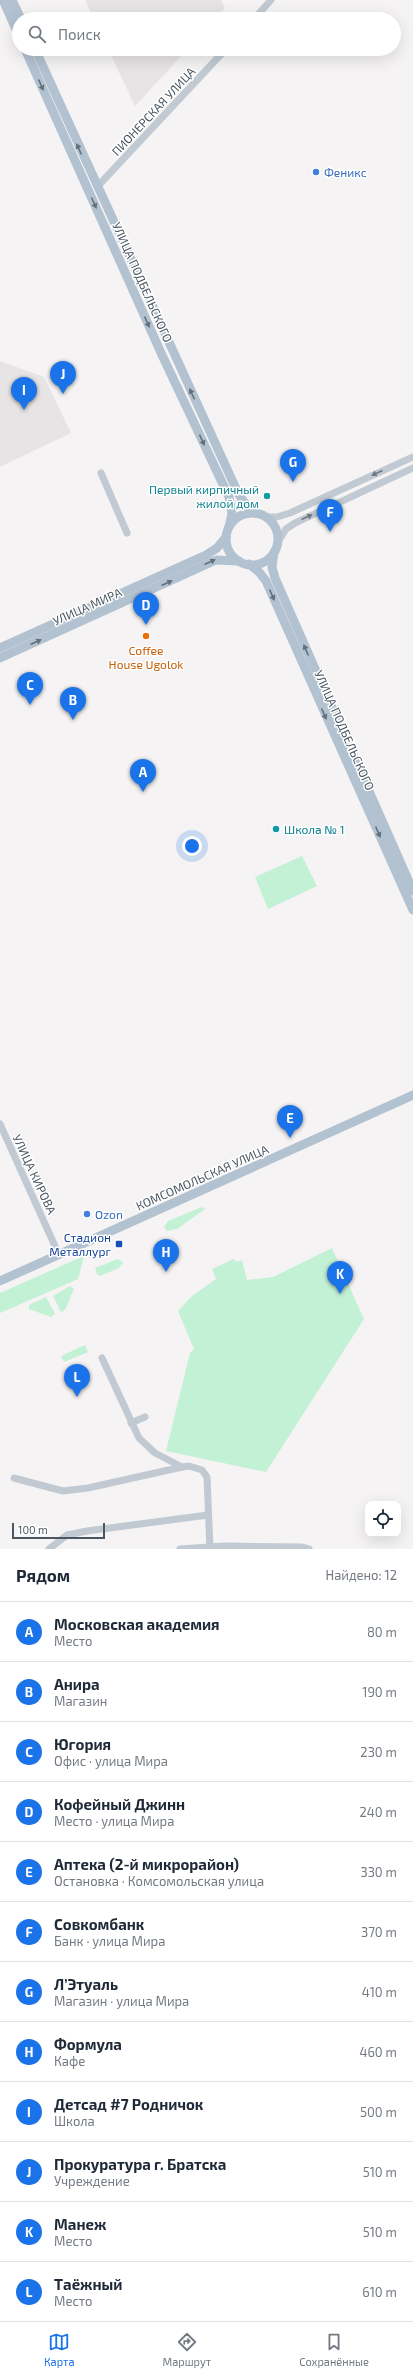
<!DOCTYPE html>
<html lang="ru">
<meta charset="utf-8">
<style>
:root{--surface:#fff;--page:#f6f6f7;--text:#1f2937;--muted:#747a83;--line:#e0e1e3;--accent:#1a73e8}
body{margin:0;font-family:"Exo 2",sans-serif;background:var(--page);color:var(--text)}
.controls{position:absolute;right:12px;bottom:12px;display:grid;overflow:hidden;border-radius:8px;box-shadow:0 4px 16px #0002}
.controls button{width:36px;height:36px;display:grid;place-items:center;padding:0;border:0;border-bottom:1px solid var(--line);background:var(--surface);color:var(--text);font:20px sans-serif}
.scale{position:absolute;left:12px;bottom:10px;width:93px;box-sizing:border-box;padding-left:4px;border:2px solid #4a5661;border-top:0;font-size:11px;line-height:14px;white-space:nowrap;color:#4a5661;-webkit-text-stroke:3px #fff;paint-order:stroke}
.you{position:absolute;left:192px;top:846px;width:14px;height:14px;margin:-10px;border:3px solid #fff;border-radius:50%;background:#1a73e8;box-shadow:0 0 0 6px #1a73e833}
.badge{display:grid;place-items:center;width:26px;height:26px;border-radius:50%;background:var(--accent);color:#fff;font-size:13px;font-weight:700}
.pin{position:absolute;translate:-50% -33px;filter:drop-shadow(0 1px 2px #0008)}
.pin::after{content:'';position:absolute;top:21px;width:14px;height:12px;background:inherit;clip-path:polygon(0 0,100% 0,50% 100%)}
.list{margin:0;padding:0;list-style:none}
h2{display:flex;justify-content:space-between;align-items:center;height:52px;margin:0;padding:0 16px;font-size:17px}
h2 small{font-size:13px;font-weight:400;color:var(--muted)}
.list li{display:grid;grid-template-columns:26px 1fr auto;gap:12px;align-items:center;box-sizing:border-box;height:60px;padding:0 16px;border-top:1px solid var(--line)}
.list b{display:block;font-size:15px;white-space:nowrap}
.list p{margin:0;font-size:13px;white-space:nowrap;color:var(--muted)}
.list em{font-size:13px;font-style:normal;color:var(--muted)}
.icon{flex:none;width:22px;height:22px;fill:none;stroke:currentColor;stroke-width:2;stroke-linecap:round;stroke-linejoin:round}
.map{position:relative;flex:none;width:413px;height:1549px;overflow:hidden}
.search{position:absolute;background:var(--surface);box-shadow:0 4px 16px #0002;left:12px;right:12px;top:12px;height:44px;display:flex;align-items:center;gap:10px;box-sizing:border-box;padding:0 14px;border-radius:22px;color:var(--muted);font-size:15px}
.sheet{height:772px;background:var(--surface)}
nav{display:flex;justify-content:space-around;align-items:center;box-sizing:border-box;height:56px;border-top:1px solid var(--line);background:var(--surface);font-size:11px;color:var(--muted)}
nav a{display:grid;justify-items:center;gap:2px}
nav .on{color:var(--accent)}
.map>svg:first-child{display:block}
.education{fill:#e6e4e5}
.green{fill:#c3f1d5}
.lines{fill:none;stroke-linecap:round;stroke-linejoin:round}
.minor{stroke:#c1cad2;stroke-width:7}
.major{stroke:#b3c2d1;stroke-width:9}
.oneway{fill:#64717d}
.oneway2{fill:#6e7983}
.shop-dot{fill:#3f7fe0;stroke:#fff;stroke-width:1.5}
.culture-dot{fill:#0f9aa8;stroke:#fff;stroke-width:1.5}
.food-dot{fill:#e8710a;stroke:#fff;stroke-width:1.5}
.transit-dot{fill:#1a4fb4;stroke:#fff;stroke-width:1.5}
.labels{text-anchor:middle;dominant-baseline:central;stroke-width:3;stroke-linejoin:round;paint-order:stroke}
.street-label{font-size:12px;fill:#4a5661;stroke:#fff}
.shop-label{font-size:12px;fill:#366cbe;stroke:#fff;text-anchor:start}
.culture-label{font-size:12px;fill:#0d838f;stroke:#fff;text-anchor:end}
.food-label{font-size:12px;fill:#c56008;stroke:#fff}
.transit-label{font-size:12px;fill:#164399;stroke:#fff;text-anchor:end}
</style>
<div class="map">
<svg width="413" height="1549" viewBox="0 0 413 1549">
<rect width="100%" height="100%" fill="#f5f3f3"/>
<g class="education">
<polygon points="85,0 221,0 225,8 215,19 94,19"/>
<polygon points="108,49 188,49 135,106"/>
<polygon points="0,361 44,377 71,433 0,467"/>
</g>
<g class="green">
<polygon points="302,856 317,886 268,909 255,877"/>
<polygon points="202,1207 205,1209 177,1229 167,1231 164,1227 168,1221"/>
<polygon points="332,1248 364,1319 266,1472 166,1451 190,1353 194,1349 178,1311 192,1296 216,1279 212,1269 234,1259 236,1262 242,1260 247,1280 273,1277"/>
<polygon points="84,1256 78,1279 0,1313 0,1293"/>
<polygon points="118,1259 123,1262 119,1268 100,1276 97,1274 95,1268"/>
<polygon points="70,1286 74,1289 65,1310 61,1312 53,1296"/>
<polygon points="46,1297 55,1314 51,1317 29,1309 29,1305"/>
<polygon points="85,1345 88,1352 64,1362 61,1356"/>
</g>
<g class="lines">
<g class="minor">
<polyline points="254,19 271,0"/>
<polyline points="97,187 226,49"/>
<polyline points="101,473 127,533"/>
<polyline points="266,517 277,517 290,513 413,457"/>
<polyline points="278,542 286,529 295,523 413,468"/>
<polyline points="0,1124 59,1255"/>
<polyline points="102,1358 139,1438 155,1453 182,1467"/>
<polyline points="131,1423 145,1417"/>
<polyline points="14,1478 63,1491 88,1488 182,1467 189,1466 202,1470 207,1477 210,1549"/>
<polyline points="49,1549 67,1535 87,1531 208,1515"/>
<polyline points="180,1549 224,1546 301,1547 309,1549"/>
</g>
<g class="major">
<polyline points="3,0 19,36"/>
<polyline points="12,0 21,19"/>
<polyline points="25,49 162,355 229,497 232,514 229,527"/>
<polyline points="35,49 238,493 244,502 256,513"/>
<circle cx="252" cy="539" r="26"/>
<polyline points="274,552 272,567 275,578 413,891"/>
<polyline points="249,564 259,572 266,581 413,910"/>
<polyline points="0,648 206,555 217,548 226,537"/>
<polyline points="0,658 216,560 239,561"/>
<polyline points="0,1281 413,1095"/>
</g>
</g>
<defs><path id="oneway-solid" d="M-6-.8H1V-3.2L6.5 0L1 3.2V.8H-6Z"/></defs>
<g class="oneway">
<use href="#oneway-solid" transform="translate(41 85) rotate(66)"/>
<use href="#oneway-solid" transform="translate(79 149) rotate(-114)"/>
<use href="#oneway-solid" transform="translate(94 203) rotate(66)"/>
<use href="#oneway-solid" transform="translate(147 322) rotate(66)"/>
<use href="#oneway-solid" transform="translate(192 394) rotate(-115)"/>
<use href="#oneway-solid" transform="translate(202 440) rotate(65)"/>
<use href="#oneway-solid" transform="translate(210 562) rotate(-24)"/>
<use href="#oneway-solid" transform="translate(167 583) rotate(-24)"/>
<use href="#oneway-solid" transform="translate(272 595) rotate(66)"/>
<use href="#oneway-solid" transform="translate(36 642) rotate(-24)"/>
<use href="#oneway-solid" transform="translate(306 650) rotate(-113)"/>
<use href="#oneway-solid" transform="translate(324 714) rotate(66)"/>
<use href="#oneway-solid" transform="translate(378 832) rotate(66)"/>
</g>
<g class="oneway2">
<use href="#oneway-solid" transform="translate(377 473) rotate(155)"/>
<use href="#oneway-solid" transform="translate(307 517) rotate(-25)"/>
</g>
<g class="shop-dot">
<circle cx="316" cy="172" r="4"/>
<circle cx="87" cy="1214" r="4"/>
</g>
<g class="culture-dot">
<circle cx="267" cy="496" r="4"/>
<circle cx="276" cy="829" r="4"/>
</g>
<circle class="food-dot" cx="146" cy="636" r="4"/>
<rect class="transit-dot" x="115" y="1240" width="8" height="8" rx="2"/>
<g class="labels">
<g class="street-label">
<text transform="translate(153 111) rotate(-47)">ПИОНЕРСКАЯ УЛИЦА</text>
<text transform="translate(143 282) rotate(66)">УЛИЦА ПОДБЕЛЬСКОГО</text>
<text transform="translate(87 606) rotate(-24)">УЛИЦА МИРА</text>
<text transform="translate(345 730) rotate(66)">УЛИЦА ПОДБЕЛЬСКОГО</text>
<text transform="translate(35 1174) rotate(65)">УЛИЦА КИРОВА</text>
<text transform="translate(202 1177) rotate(-24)">КОМСОМОЛЬСКАЯ УЛИЦА</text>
</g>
<g class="shop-label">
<text x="324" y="172">Феникс</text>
<text x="95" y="1214">Ozon</text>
</g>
<g class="culture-label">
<text x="259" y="489">Первый кирпичный<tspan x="259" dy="14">жилой дом</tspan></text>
<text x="284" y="829" text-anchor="start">Школа № 1</text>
</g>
<g class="food-label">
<text x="146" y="650">Coffee<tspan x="146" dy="14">House Ugolok</tspan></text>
</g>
<g class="transit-label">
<text x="111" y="1237">Стадион<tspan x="111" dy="14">Металлург</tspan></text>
</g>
</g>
</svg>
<div class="controls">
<button><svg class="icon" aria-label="locate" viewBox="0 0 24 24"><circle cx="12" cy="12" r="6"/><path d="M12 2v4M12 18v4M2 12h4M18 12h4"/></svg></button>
</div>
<div class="scale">100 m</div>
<div class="you"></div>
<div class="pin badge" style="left:143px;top:792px">A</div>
<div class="pin badge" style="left:73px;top:720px">B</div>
<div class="pin badge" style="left:30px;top:705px">C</div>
<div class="pin badge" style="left:146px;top:625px">D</div>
<div class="pin badge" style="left:290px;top:1138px">E</div>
<div class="pin badge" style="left:330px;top:532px">F</div>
<div class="pin badge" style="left:293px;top:482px">G</div>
<div class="pin badge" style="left:166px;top:1272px">H</div>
<div class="pin badge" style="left:24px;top:410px">I</div>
<div class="pin badge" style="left:63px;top:394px">J</div>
<div class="pin badge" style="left:340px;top:1294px">K</div>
<div class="pin badge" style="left:77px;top:1397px">L</div>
<div class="search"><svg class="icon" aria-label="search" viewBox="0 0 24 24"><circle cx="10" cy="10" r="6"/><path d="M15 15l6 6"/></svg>Поиск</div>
</div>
<section class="sheet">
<h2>Рядом<small>Найдено: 12</small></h2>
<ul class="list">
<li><span class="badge">A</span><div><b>Московская академия</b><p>Место</p></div><em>80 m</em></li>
<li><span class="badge">B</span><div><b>Анира</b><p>Магазин</p></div><em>190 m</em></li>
<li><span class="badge">C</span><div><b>Югория</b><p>Офис · улица Мира</p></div><em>230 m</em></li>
<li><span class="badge">D</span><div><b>Кофейный Джинн</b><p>Место · улица Мира</p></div><em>240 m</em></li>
<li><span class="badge">E</span><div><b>Аптека (2-й микрорайон)</b><p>Остановка · Комсомольская улица</p></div><em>330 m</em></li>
<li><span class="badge">F</span><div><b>Совкомбанк</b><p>Банк · улица Мира</p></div><em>370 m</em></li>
<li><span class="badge">G</span><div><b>Л’Этуаль</b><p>Магазин · улица Мира</p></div><em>410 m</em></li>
<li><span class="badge">H</span><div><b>Формула</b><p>Кафе</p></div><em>460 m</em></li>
<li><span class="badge">I</span><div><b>Детсад #7 Родничок</b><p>Школа</p></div><em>500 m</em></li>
<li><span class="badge">J</span><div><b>Прокуратура г. Братска</b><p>Учреждение</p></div><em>510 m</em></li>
<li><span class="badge">K</span><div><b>Манеж</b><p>Место</p></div><em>510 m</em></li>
<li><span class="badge">L</span><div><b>Таёжный</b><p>Место</p></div><em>610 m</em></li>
</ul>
</section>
<nav>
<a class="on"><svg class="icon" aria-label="map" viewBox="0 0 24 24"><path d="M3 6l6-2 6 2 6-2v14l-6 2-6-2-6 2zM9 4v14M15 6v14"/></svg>Карта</a>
<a><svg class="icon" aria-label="directions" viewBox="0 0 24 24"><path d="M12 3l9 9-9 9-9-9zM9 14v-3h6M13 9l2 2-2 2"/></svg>Маршрут</a>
<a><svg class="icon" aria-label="saved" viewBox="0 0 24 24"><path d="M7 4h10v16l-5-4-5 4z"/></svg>Сохранённые</a>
</nav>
